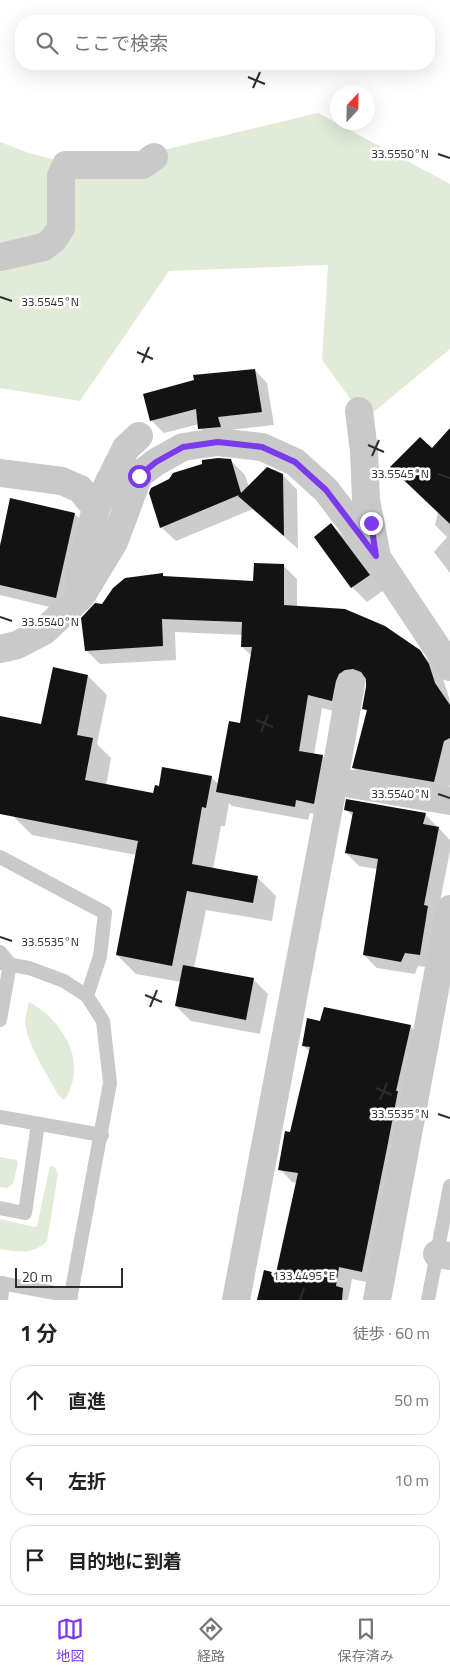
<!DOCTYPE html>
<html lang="ja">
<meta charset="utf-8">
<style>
:root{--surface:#fff;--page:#f2f2f2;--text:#222;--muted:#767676;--line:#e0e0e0;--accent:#7c3aed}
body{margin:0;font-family:"Titillium Web","Noto Sans JP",sans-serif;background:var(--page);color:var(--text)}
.compass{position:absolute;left:330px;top:85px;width:45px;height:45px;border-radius:50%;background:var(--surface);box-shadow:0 5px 20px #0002;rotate:22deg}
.scale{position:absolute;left:15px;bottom:12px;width:108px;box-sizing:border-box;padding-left:5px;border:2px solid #2c2c2c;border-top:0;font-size:14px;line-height:18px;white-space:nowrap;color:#2c2c2c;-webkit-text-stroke:4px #fff;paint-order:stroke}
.stop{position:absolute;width:15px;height:15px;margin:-11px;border:4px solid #7c3aed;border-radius:50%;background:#fff}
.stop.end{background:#7c3aed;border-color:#fff;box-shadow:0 1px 5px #0008}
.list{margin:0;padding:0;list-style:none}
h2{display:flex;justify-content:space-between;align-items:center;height:65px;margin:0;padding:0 20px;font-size:21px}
h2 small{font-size:16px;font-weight:400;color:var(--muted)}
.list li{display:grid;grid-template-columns:32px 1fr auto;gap:15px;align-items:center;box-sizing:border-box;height:70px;margin:0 10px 10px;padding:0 10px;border:1px solid var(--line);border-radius:20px}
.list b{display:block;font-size:19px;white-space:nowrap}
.list em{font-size:16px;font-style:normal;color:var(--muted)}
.icon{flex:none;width:28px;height:28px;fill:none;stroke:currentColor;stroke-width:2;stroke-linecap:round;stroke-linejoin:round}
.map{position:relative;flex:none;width:450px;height:1300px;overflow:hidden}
.search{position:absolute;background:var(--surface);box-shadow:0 5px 20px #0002;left:15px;right:15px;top:15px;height:55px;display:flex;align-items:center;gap:12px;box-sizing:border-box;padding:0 18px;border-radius:20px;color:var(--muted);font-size:19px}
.sheet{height:305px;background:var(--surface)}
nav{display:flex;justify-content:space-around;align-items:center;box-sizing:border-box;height:70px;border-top:1px solid var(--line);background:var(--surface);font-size:14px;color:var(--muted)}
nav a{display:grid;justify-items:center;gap:2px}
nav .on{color:var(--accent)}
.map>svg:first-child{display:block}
.green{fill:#e1ebd8}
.shadow{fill:#0003}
.building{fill:#131313}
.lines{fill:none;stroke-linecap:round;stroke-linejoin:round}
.service{stroke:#c9c9c9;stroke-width:14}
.minor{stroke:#c9c9c9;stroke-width:28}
.route{stroke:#7c3aed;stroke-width:6}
.ticks{fill:none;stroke:#2c2c2c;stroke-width:2}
.ticks-label{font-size:12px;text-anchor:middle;fill:#2c2c2c;stroke:#fff;stroke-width:5;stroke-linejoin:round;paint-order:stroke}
</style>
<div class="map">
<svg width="450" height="1300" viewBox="0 0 450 1300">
<rect width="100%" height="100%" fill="#fff"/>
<g class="green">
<polygon points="318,113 450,184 450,349 365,419 322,360 328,265 169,271 80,401 0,388 0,142 29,153 88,168"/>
<path d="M29 1002C57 1016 84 1054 71 1086 69 1092 68 1096 64 1100L60 1097C49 1079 26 1042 25 1022 25 1016 28 1009 29 1002Z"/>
<polygon points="0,1157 17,1160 18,1163 13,1184 7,1188 0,1187"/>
<path d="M50 1166 55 1167 58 1174 47 1241C33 1255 18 1252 0 1249V1219L34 1227 37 1226Z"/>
</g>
<g class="shadow">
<polygon points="255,370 267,383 274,425 230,430 212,441 200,428 199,424 164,433 151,420"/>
<polygon points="450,442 450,573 434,552 447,537 435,525 438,512 432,450"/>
<polygon points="230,460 245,475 249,487 283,475 297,490 298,549 253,509 176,541 161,527"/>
<polygon points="75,514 89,529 70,612 0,595 0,542"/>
<polygon points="331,524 346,539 384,590 367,602 352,587 315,537"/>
<polygon points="283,565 297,579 297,607 419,651 433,665 443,679 450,701 450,785 447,795 367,782 353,768 367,712 364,708 367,682 359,683 346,714 322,708 314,755 322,756 336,770 327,817 310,813 308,820 232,806 229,803 225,826 221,826 213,869 257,877 276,896 272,921 206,910 194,968 253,979 268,994 260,1034 191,1021 176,1006 181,982 136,974 117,955 136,855 32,835 13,816 0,808 0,718 42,726 88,676 107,695 97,744 111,758 106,786 154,795 211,777 219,785 241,724 252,656 242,647 243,635 175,632 176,660 100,664 86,650 102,605 162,574 166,578 254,582"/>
<polygon points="346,810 425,814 450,840 450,851 437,917 433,968 418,966 415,974 377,968 364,955 377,869 359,866 346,853 354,817"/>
<polygon points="321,1023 410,1026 423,1039 375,1284 352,1279 348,1300 258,1300 277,1274 297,1183 292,1182 280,1169 291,1133 310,1052 303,1045"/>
</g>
<g class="building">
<polygon points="255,369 262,412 218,417 221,427 198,429 196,409 150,421 143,394 194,380 193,375"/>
<polygon points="450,428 450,524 390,467 420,437 432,448"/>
<polygon points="218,458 231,459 241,493 267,467 283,474 284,536 238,496 239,495 160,528 149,493 151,488 169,479 173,473 202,464 202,460"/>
<polygon points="10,498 75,513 56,598 0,585 0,546"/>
<polygon points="331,523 370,575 351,588 314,537"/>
<polygon points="254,563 284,564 284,605 345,609 385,626 420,650 429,664 435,683 450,705 450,738 444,741 434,782 352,768 367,710 362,709 366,687 366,679 361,672 353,669 345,670 339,674 336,681 332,701 308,695 299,751 323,755 314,804 296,800 295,807 216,792 229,721 240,723 252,647 241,647 242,622 162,619 163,646 85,651 81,618 95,603 102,604 113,588 125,578 163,573 163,576 253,581"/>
<polygon points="53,667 88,675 77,735 93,738 85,780 153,793 155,785 159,786 162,767 212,776 206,808 202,807 192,864 258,876 253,903 187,891 172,966 116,955 138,841 0,814 0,716 41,724"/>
<polygon points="346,799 426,813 423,824 439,827 424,905 428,906 420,955 405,953 401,962 363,955 378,859 345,853 353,812 344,810"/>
<polygon points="183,965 254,978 246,1020 175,1006"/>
<polygon points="324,1007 411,1025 396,1091 398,1091 387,1148 362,1272 339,1267 336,1286 343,1288 342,1300 257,1300 264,1270 276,1273 298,1173 278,1170 285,1131 290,1132 310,1047 302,1046 307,1018 320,1021"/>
</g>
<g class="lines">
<g class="service">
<polyline points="0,857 105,913 100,956 87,996"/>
<polyline points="0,952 10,964 0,1020"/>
<polyline points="0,963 29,968 64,981 87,996 103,1021 110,1083 70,1300"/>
<polyline points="0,1117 102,1135"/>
<polyline points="0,1208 25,1213 38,1124"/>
<polyline points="0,1283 71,1296"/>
<polyline points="1,1300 3,1283"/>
<polyline points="428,1300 450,1186"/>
</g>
<g class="minor">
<polyline points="0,257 44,247 53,240 61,228 61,176 66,165 143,165 154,157"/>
<polyline points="359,411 364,451 366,500 376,552"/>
<polyline points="0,473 62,481 80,489 96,508 79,577 82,591"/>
<polyline points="96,508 126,448 139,436"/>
<polyline points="0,649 17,645 44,631 82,595 114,542 139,475 156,462 183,447 218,442 262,447 295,462 326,490 376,556 450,667"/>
<polyline points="334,781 351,684"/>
<polyline points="437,1254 450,1256"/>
<polyline points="236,1300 334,781 450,801"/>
<polyline points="377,1300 450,909"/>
</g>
</g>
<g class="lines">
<polyline class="route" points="139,476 156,462 183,447 218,442 262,447 295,462 326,490 376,556 371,523"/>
</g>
<path class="ticks" d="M248 77 265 84M253 88 260 72M438 154 450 158M0 297 12 301M137 352 153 359M142 363 149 347M368 445 384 452M372 456 379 440M438 474 450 478M0 617 12 621M256 720 273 727M261 732 268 715M438 794 450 798M0 937 12 941M145 995 162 1002M150 1007 157 990M376 1088 392 1095M380 1100 387 1083M438 1114 450 1118M300 1300 304 1288"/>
<g class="ticks-label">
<text x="400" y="158">33.5550°N</text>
<text x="50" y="306">33.5545°N</text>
<text x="400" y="478">33.5545°N</text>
<text x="50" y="626">33.5540°N</text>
<text x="400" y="798">33.5540°N</text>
<text x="50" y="946">33.5535°N</text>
<text x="400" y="1118">33.5535°N</text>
<text x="304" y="1280">133.4495°E</text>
</g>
</svg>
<svg class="compass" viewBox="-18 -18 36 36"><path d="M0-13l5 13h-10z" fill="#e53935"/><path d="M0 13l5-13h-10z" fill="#767676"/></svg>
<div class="scale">20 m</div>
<div class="stop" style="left:139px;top:476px"></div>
<div class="stop end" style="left:371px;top:523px"></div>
<div class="search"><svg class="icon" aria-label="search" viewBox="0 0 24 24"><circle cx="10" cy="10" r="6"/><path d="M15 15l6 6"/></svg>ここで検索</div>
</div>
<section class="sheet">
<h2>1 分<small>徒歩 · 60 m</small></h2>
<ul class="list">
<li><svg class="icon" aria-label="ahead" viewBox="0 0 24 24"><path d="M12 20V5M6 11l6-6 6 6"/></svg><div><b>直進</b></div><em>50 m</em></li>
<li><svg class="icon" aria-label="left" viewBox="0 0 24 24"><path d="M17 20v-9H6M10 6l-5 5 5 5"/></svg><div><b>左折</b></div><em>10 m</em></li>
<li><svg class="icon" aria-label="arrive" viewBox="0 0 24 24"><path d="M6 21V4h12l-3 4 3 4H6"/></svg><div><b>目的地に到着</b></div></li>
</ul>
</section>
<nav>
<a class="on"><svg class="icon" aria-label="map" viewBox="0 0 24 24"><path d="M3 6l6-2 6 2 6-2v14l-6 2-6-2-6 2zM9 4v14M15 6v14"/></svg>地図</a>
<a><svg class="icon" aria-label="directions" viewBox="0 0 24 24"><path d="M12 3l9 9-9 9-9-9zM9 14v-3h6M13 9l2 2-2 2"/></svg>経路</a>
<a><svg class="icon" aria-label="saved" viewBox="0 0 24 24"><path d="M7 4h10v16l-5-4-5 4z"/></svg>保存済み</a>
</nav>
